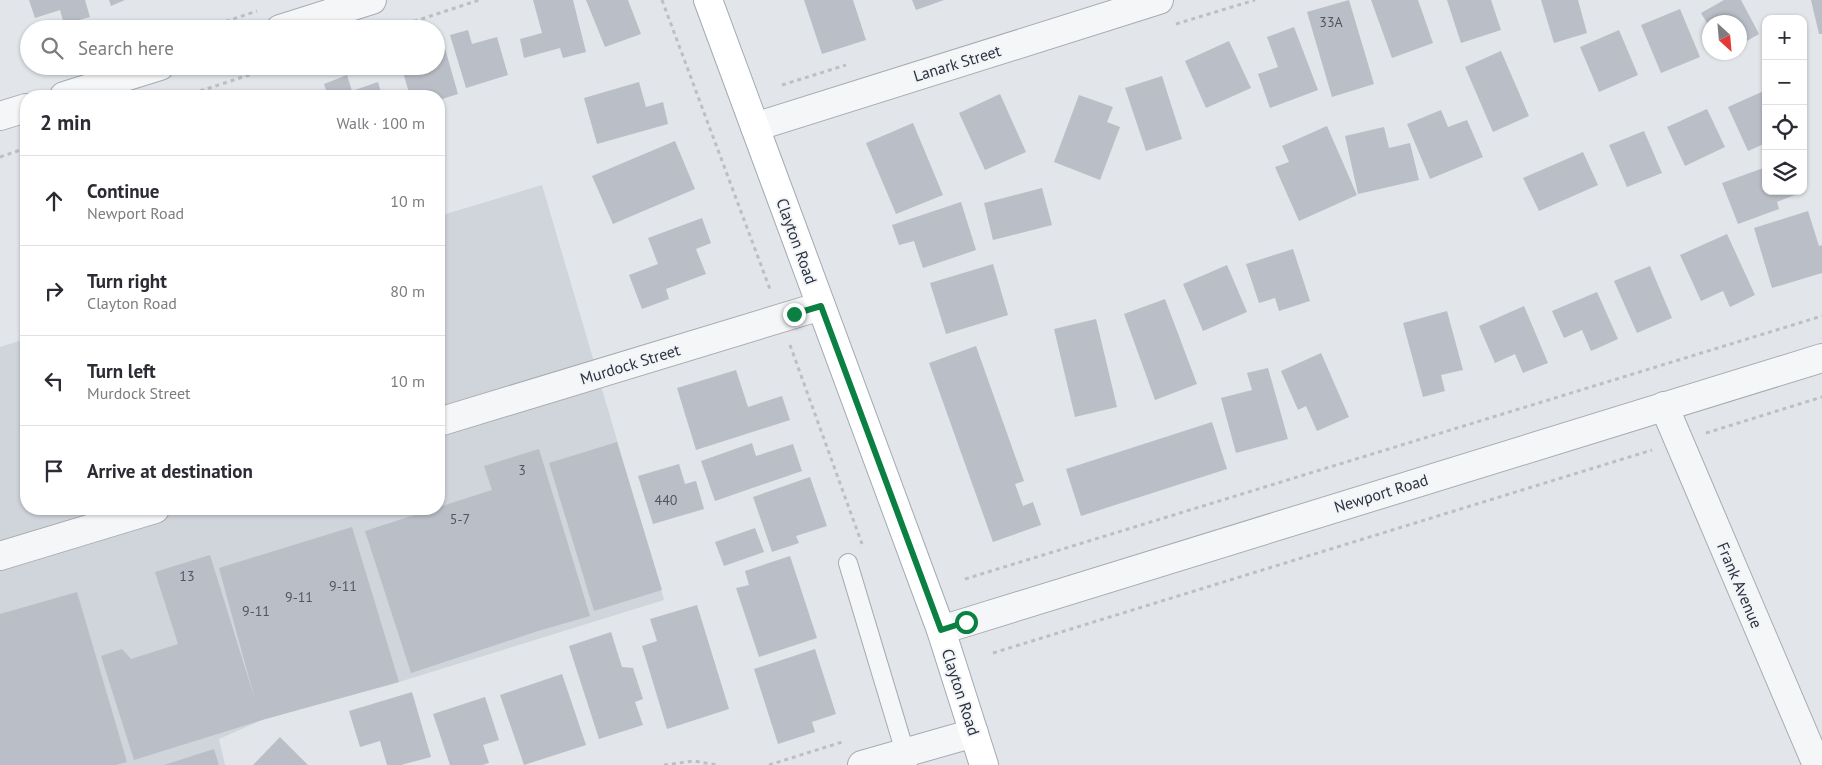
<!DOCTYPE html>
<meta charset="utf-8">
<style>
:root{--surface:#fff;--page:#f7f7f7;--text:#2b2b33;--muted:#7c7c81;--line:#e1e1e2}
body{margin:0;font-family:"PT Sans",sans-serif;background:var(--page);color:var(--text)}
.controls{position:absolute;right:15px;top:15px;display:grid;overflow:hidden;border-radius:10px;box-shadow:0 1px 4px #0004}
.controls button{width:45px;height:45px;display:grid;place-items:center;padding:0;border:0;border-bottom:1px solid var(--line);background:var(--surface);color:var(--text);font:25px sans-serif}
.compass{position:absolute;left:1702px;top:15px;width:45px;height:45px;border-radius:50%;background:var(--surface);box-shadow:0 1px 4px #0004;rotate:154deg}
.stop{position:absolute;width:15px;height:15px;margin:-11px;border:4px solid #0b8043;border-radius:50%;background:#fff}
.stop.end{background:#0b8043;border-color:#fff;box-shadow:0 1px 5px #0008}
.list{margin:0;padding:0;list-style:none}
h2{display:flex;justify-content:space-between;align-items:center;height:65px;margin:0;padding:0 20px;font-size:21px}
h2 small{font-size:16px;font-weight:400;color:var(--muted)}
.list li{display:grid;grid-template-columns:32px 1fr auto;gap:15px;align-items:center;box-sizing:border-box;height:90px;padding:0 20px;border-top:1px solid var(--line)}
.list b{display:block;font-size:19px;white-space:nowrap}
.list p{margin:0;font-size:16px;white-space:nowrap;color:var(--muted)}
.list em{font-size:16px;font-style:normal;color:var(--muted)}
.icon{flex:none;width:28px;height:28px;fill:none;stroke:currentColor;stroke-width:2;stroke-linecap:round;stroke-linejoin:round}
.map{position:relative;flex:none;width:1822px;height:765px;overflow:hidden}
.search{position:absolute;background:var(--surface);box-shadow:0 1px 4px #0004;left:20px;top:20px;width:425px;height:55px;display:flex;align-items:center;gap:12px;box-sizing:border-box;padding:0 18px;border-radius:28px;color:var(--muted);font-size:19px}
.panel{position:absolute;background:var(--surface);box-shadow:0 1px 4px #0004;left:20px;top:90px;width:425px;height:425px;border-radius:20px}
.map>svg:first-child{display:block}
.built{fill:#d0d4db}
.building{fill:#babec6}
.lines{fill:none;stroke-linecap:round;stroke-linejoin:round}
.lane-casing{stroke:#a7acb3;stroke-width:20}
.street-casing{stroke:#a7acb3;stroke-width:30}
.primary-casing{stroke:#a2aab4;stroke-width:30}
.path{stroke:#bcbfc4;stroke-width:3;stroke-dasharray:4 4;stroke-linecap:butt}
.lane{stroke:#f5f6f8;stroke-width:18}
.street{stroke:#f5f6f8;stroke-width:28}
.primary{stroke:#fff;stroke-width:28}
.route{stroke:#0b8043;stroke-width:6}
.labels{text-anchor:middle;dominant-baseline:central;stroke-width:4;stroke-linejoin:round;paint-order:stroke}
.number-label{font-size:14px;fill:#4f5662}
.street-label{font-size:16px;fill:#2b3340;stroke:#f2f4f7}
</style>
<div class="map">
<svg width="1822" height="765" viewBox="0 0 1822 765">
<rect width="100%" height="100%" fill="#e2e5e9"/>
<polygon class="built" points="542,185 664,600 399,682 262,720 219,739 225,765 0,765 0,347 26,339 26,509 439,509 439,216"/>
<g class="building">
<polygon points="29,0 85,0 90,17 64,24 60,10 35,18"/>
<polygon points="109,0 125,0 111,6"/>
<polygon points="533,0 573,0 586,52 563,58 560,48 524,58 520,39 542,33"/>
<polygon points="586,0 628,0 641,34 605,47"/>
<polygon points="804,0 853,0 866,40 822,54"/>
<polygon points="912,0 944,0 916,10"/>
<polygon points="1349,0 1374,84 1332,97 1307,12"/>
<polygon points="1371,0 1418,0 1433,43 1392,58"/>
<polygon points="1447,0 1491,0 1501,30 1461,43"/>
<polygon points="1541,0 1578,0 1587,33 1554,43"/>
<polygon points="1724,0 1741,0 1759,34 1740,45 1740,22 1710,22 1710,28 1701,13"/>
<polygon points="1811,0 1822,0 1822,34 1819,34"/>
<polygon points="1680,9 1700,57 1661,73 1641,25"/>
<polygon points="1294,27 1318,90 1270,108 1258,74 1278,67 1267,37"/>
<polygon points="468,30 472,44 497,37 508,75 466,88 450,35"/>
<polygon points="1619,30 1638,75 1599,92 1580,47"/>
<polygon points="1229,41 1251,88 1206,108 1185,61"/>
<polygon points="444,45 458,94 439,100 439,96 410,96 402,69 411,66 436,66 436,47"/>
<polygon points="1501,51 1529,116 1493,132 1465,67"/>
<polygon points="347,75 352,91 378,82 382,96 328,96 324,84"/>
<polygon points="1162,76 1182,139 1146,151 1125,88"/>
<polygon points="639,82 646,107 663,102 668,124 597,144 584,98"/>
<polygon points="1766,90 1766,143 1748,151 1728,107"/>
<polygon points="1000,94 1026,152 985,170 959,113"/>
<polygon points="1079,95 1113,107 1107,122 1120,127 1100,180 1054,162"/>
<polygon points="1707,109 1725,147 1685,166 1667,127"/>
<polygon points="1441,110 1448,127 1467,120 1483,157 1430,179 1407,124"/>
<polygon points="913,123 943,195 896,214 866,143"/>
<polygon points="1327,126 1357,195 1299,221 1275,167 1289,162 1282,146"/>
<polygon points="1384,127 1389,148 1410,143 1419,180 1358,194 1345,136"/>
<polygon points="1644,131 1662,173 1627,187 1609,145"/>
<polygon points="675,141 695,189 613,224 592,176"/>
<polygon points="1583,152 1598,185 1539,211 1523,178"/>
<polygon points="1766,167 1766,191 1805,191 1777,202 1779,209 1738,224 1722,183"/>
<polygon points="1042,188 1052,225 993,240 984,203"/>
<polygon points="961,202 976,250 923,268 914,241 899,245 892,225"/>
<polygon points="1808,211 1819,246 1822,245 1822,273 1772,288 1754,228"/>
<polygon points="702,218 711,243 696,249 706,274 666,289 669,299 642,309 629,275 658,264 648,238"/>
<polygon points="1727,234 1755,295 1730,307 1723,291 1701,301 1680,255"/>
<polygon points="1293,249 1310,301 1279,311 1275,298 1259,303 1246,264"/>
<polygon points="993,264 1008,315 946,334 930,283"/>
<polygon points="1227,265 1247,312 1203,331 1183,284"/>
<polygon points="1650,266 1672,318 1637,333 1614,281"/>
<polygon points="1597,292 1618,339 1591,351 1582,330 1564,338 1552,311"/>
<polygon points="1165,299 1197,384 1155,400 1124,314"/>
<polygon points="1524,306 1548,363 1523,373 1515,354 1495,363 1479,326"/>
<polygon points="1447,311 1463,370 1441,375 1445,391 1423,397 1403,323"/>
<polygon points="1096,319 1117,407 1075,417 1054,329"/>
<polygon points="976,346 1024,481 1015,484 1023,506 1033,502 1041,525 993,542 929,363"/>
<polygon points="1321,353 1349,417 1317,431 1306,406 1298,410 1281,371"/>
<polygon points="1268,368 1288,439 1236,453 1221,398 1252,390 1247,373"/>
<polygon points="736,370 748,407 782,396 790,420 696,450 677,388"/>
<polygon points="1212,422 1227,469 1081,516 1066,469"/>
<polygon points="617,442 662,590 594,611 549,463"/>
<polygon points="752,443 756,456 793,444 802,471 715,501 701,461"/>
<polygon points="539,449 590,616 538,631 411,673 365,531 433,509 439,509 439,507 492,490 484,466"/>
<polygon points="679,464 685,484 696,481 704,509 653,524 638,476"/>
<polygon points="810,477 827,526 796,536 799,543 772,552 753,497"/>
<polygon points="352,527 399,682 262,720 134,760 101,656 122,649 131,659 178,644 155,572 210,555 255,700 219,568"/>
<polygon points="755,528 764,552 724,566 715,542"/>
<polygon points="790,556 817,638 759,657 736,588 749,585 745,571"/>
<polygon points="77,592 127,762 116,765 0,765 0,614"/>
<polygon points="697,605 729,709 667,729 642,646 657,641 650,619"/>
<polygon points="611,632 622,667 633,668 643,699 635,702 643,725 599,739 569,646"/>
<polygon points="815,649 836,714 812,722 815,732 778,744 754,669"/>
<polygon points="562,674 586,745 524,765 500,695"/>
<polygon points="412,692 431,757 401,765 387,765 380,741 360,747 349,711"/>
<polygon points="485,697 499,740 483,745 489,763 482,765 450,765 433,714"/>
<polygon points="280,737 308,765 253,765"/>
<polygon points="214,749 219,765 164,765"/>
</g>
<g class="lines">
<defs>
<polyline id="lane" points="848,563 908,762"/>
<g id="street">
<polyline points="280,29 372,0"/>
<polyline points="64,96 160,66"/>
<polyline points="0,116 26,108"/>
<polyline points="755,127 1159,0"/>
<polyline points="1664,406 1817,765"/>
<polyline points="439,422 821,306"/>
<polyline points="0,556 155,509"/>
<polyline points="941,630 1822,358"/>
<polyline points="862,765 974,733"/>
</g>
<polyline id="primary" points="708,0 941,630 984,765"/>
</defs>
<use href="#lane" class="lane-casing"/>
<use href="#street" class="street-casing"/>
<use href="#primary" class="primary-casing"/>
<g class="path">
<polyline points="662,0 771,292"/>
<polyline points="1176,24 1255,0"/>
<polyline points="203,29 257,11"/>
<polyline points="391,29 479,0"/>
<polyline points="782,85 846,65"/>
<polyline points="185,96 276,66"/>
<polyline points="0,157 26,148"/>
<polyline points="790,345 862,544"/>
<polyline points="1706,433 1822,397"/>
<polyline points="965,579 1822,316"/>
<polyline points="993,653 1652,450"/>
<polyline points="664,765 694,761 717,765"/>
<polyline points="769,765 842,742"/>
</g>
<use href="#lane" class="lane"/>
<use href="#street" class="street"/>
<use href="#primary" class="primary"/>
</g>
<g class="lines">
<polyline class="route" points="794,314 821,306 941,630 966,622"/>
</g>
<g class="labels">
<g class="number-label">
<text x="1331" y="22">33A</text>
<text x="522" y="470">3</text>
<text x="666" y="500">440</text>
<text x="460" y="519">5-7</text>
<text x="187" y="576">13</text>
<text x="343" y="586">9-11</text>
<text x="299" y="597">9-11</text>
<text x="256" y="611">9-11</text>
</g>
<g class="street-label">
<text transform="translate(957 63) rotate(-17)">Lanark Street</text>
<text transform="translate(797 241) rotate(70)">Clayton Road</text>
<text transform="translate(630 364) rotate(-17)">Murdock Street</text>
<text transform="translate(1381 493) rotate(-17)">Newport Road</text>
<text transform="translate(1740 585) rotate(67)">Frank Avenue</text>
<text transform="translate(961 692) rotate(72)">Clayton Road</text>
</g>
</g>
</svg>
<div class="controls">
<button>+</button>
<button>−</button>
<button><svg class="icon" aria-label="locate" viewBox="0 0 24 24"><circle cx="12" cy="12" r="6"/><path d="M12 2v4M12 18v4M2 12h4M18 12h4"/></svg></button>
<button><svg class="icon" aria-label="layers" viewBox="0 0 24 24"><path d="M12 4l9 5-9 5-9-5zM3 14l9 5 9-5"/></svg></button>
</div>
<svg class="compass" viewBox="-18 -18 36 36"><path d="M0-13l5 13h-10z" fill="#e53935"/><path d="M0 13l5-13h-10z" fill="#7c7c81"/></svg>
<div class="stop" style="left:966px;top:622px"></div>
<div class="stop end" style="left:794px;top:314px"></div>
<div class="search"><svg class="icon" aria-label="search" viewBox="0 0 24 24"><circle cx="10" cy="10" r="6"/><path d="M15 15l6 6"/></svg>Search here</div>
<section class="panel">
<h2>2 min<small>Walk · 100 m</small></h2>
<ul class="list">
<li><svg class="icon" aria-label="ahead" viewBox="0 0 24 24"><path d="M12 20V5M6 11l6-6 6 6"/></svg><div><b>Continue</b><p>Newport Road</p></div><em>10 m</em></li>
<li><svg class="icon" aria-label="right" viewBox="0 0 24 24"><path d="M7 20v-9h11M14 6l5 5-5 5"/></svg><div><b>Turn right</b><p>Clayton Road</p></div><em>80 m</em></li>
<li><svg class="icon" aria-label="left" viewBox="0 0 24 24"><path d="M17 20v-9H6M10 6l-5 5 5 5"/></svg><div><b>Turn left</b><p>Murdock Street</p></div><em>10 m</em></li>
<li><svg class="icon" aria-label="arrive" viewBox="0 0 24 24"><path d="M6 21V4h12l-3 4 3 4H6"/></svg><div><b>Arrive at destination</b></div></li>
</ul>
</section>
</div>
